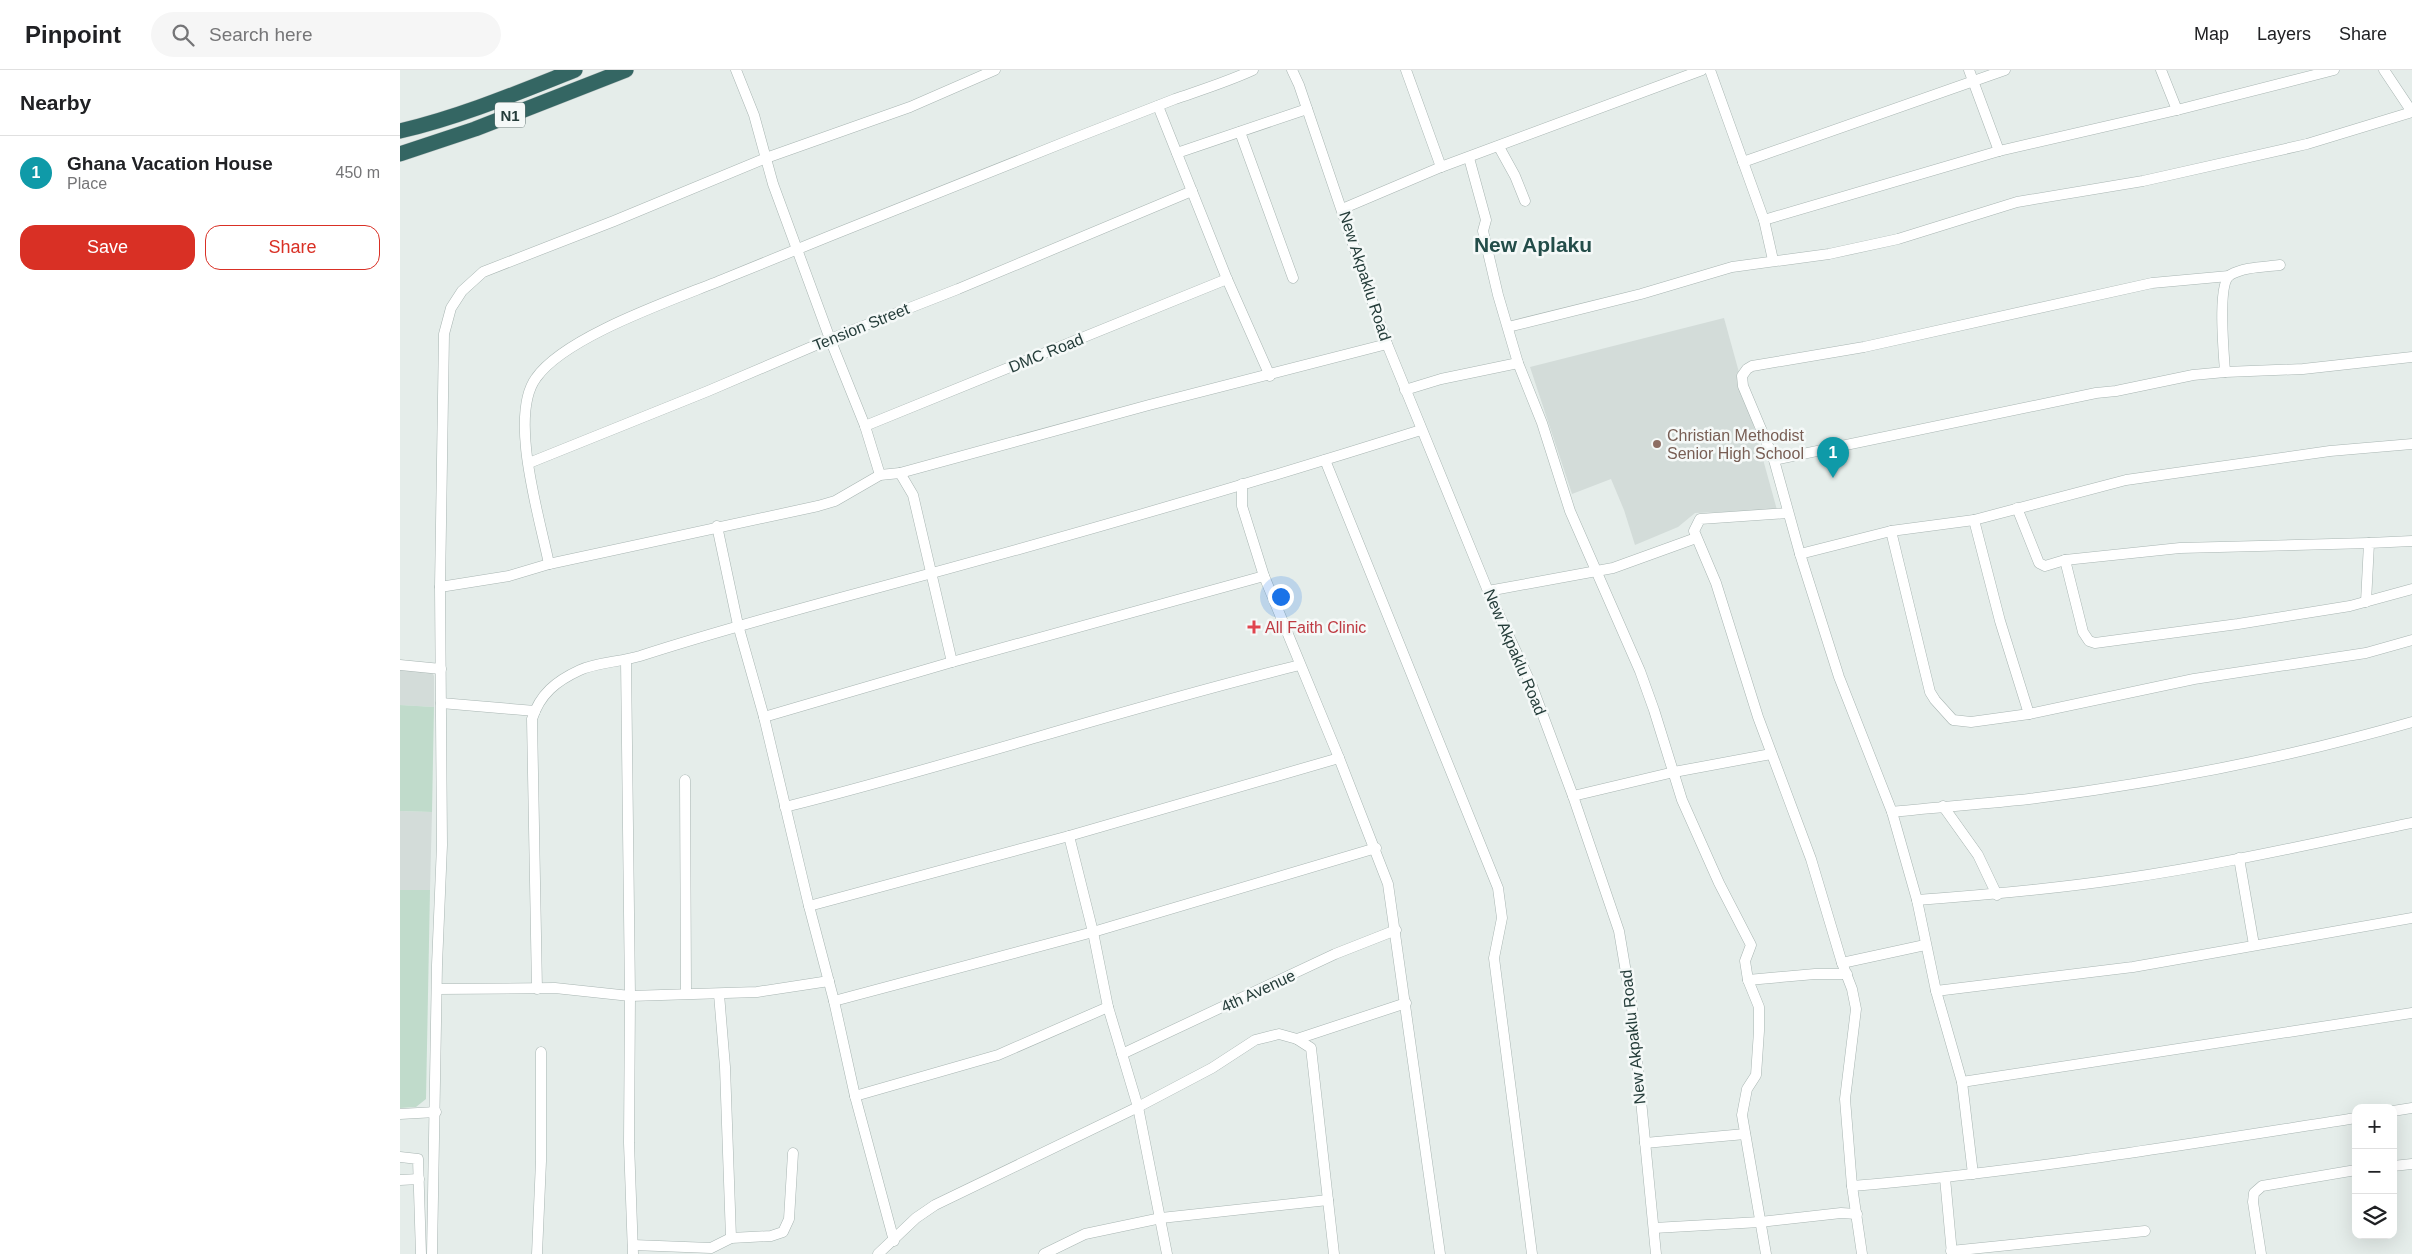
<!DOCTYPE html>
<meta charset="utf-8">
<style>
:root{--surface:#fff;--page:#f6f6f6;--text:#202124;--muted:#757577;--line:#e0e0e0;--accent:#d93025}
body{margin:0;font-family:Arial,sans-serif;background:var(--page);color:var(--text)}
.controls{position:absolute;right:15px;bottom:15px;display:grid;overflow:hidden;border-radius:10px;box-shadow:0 5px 20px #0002}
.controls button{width:45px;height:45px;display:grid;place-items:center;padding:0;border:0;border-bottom:1px solid var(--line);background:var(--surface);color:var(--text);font:25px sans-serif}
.you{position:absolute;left:880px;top:526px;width:18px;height:18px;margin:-12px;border:4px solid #fff;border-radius:50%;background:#1a73e8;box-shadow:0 0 0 8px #1a73e833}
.badge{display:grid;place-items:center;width:32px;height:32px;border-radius:50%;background:var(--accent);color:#fff;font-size:16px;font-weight:700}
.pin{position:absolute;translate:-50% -41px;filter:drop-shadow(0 1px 2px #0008)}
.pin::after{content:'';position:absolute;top:26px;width:18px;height:15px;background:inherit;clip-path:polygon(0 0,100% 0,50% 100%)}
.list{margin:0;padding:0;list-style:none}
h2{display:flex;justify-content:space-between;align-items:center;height:65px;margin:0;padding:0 20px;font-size:21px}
h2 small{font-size:16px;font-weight:400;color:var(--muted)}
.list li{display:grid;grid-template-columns:32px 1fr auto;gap:15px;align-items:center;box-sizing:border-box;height:75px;padding:0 20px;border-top:1px solid var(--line)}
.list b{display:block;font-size:19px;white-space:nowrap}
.list p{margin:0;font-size:16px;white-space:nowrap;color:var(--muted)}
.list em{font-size:16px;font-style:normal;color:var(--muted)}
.actions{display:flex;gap:10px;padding:15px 20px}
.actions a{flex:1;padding:11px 0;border:1px solid var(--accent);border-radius:15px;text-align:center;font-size:18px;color:var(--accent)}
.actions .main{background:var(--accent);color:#fff}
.icon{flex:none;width:28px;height:28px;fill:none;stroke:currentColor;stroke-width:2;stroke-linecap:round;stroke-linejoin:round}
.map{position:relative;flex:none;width:2012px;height:1184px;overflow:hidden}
header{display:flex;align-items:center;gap:30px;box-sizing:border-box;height:70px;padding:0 25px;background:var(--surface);border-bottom:1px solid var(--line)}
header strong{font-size:24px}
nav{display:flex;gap:28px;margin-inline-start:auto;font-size:18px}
.search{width:350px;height:45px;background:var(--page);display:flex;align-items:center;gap:12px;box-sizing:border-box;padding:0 18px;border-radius:28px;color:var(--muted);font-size:19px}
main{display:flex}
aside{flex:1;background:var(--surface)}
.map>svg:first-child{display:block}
.built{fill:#d3dcd9}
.green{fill:#c0dbcb}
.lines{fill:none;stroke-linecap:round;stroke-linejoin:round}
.minor-casing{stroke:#a8b5b2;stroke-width:11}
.highway-casing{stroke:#c2c9c8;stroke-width:16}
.minor{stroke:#fff;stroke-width:10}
.highway{stroke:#346663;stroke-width:15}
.education-dot{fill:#8d6e63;stroke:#f5f9f8;stroke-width:2}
.health-dot{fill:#e0444e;stroke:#f5f9f8;stroke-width:2}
.labels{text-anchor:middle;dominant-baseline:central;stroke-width:5;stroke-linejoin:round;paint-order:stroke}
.shield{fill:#f5f9f8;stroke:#637573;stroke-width:1}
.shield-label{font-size:15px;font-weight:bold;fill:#253d3a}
.street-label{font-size:16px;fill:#253d3a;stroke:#f5f9f8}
.education-label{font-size:16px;fill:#785e54;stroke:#f5f9f8;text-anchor:start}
.health-label{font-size:16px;fill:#be3a42;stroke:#f5f9f8;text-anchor:start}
.district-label{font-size:21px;font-weight:bold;fill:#234d49;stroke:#f5f9f8}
</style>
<header>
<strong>Pinpoint</strong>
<div class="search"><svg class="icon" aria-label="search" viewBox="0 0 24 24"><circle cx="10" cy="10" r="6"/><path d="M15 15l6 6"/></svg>Search here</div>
<nav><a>Map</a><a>Layers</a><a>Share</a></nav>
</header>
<main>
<aside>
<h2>Nearby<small></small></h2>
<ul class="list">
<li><span class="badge" style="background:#0f9aa8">1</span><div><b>Ghana Vacation House</b><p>Place</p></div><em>450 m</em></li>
</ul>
<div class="actions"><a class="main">Save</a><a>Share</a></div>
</aside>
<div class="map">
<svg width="2012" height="1184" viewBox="0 0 2012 1184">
<rect width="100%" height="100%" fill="#e5edea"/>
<g class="built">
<polygon points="1324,248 1377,440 1295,443 1278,457 1235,475 1224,440 1211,409 1172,424 1130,297"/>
<polygon points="0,599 32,602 34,606 34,637 0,635"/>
<polygon points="0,741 32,742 30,820 0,820"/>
</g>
<g class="green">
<polygon points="0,635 34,637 32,742 0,741"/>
<polygon points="0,820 30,820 26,1029 16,1037 0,1038"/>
</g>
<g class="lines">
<defs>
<g id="minor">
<polyline points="336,0 354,45 373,114 430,269 465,356 480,405"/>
<polyline points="892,0 899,15 987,274 1088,521 1132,616 1173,726 1219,861 1232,938 1256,1184"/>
<polyline points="1006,0 1041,97"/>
<polyline points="1310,0 1364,150 1373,190"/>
<polyline points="1569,0 1599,81"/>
<polyline points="1761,0 1777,40"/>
<polyline points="758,36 827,209 870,306"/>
<polyline points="840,62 893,208"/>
<polyline points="1099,77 1115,106 1125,131"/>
<polyline points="777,83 907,39"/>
<polyline points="1069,88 1086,150 1083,161 1098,225 1118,293 1142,353 1170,441 1240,601 1254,640 1282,730 1319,813 1351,875 1345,891 1348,910 1359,937 1359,961 1356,1005 1347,1019 1342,1045 1366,1184"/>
<polyline points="1343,92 1605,0"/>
<polyline points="942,139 1041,97 1302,0"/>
<polyline points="1364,150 1599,81 1777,40 1934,0"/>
<polyline points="1108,257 1241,224 1332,197 1429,184 1498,169 1617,132 1743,111 1907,74 2012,42 1984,0"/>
<path d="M1825 302C1824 285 1817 214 1830 205 1844 197 1864 197 1880 195"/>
<polyline points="1005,320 1041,309 1118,293"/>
<polyline points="465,356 827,209"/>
<polyline points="925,390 1098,818 1102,848 1094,888 1132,1184"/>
<polyline points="1374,390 1696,323 1716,321 1793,305 1825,302 1903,299 2012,287"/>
<polyline points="129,393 308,321 430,269 558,219 792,121"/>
<polyline points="500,403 513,425 552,592"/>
<polyline points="842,414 842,436 864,506 939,688 988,814 1040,1184"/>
<polyline points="1617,438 1639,493 1645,496 1665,490"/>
<polyline points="1388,443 1300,449 1294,461 1316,513 1358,647 1411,789 1442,893 1452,919 1456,939 1445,1029 1452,1116 1462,1184"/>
<polyline points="1574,450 1600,551 1629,644"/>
<polyline points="317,456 338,555 364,647 409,836 434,931 455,1026 494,1171"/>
<polyline points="1491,461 1530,622 1535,630 1553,650 1571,652 1629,644 1794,609 1966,583 2012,570"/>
<polyline points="1969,473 1780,478 1665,490 1683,562 1689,571 1695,573 1838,554 1950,536 2012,519"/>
<polyline points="1400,484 1491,461 1574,450 1726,410 1930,381 2012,374"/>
<path d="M149 494C140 449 108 346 136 308 166 265 279 228 329 207 444 160 559 114 675 68 708 55 741 42 775 29 801 20 827 12 853 0"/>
<polyline points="40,517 109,506 149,494 418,436 435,431 480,405 500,403 749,335 987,274"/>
<polyline points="1088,521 1213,498 1296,468"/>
<polyline points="1966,532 1969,473 2012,471"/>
<polyline points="226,590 230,926 229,1073 233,1184"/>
<polyline points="0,595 41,599"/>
<polyline points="41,633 135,641"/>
<polyline points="364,647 552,592 864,506"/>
<polyline points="285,710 286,923"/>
<polyline points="1173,726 1274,702 1371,684"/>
<polyline points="1543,736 1578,785 1597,825"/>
<path d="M385 737C558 694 727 637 900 595"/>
<path d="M1492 742C1538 737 1583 734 1629 729 1757 713 1887 688 2012 652"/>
<polyline points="669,766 693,862 708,937 738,1037 767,1184"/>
<polyline points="1839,788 1854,875"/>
<path d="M1517 830C1585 825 1653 819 1721 809 1819 795 1915 773 2012 753"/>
<polyline points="409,836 669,766 939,688"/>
<polyline points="1442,893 1525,875"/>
<polyline points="1348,910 1415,904 1447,904"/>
<polyline points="37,919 155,918 230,926 357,922 429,911"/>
<path d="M137 919 132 649C140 624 156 611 180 600 198 592 220 592 240 586 317 561 395 540 473 519 656 470 840 417 1021 360"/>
<polyline points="1536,921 1733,897 2012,848"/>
<polyline points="319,924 325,997 331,1168"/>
<polyline points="434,931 693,862 976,778"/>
<polyline points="897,969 1006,933"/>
<polyline points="722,984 935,884 996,860"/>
<polyline points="1562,1012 2012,943"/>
<polyline points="455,1026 598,985 708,937"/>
<polyline points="1993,1041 2012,1038"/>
<polyline points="0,1044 36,1042"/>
<polyline points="1245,1073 1345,1064"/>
<polyline points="0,1087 18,1089 21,1184"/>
<polyline points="1993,1096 2012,1094"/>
<polyline points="1573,1104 1562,1012 1536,921 1517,830 1492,742 1439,607 1400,484 1374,390 1343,316 1342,306 1347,299 1352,296 1464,277 1752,213 1829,206"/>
<polyline points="1545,1108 1552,1184"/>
<polyline points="0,1110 19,1109"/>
<path d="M1452 1116C1621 1102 1789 1074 1956 1048"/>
<polyline points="1254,1158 1360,1152 1441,1143 1457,1144"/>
<polyline points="233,1175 311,1178 331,1168 371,1166 383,1162 389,1149 393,1083"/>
<polyline points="1551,1181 1745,1161"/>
<polyline points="32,1184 37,895 42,775 40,517 44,264 51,238 62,221 83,202 214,151 366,88 510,37 595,0"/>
<polyline points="137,1184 141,1091 141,982"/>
<polyline points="478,1184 516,1148 535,1135 738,1037 812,998 855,970 879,964 897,969 911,978 934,1184"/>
<polyline points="644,1184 685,1164 761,1148 928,1130"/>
<polyline points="1861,1184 1853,1132 1854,1123 1862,1116 1956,1100"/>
</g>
<g id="highway">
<path d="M0 61C60 47 117 23 175 0"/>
<polyline points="0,84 75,59 226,0"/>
</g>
</defs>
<use href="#minor" class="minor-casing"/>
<use href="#highway" class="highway-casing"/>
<use href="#minor" class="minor"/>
<use href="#highway" class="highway"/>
</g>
<circle class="education-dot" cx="1257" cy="374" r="5"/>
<path class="health-dot" d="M851.5 549.5h5v5h5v5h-5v5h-5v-5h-5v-5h5z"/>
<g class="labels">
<rect class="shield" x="95" y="32.5" width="30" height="25" rx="4"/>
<g class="shield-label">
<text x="110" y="45">N1</text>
</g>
<g class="street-label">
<text transform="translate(965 206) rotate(72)">New Akpaklu Road</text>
<text transform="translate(461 257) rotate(-22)">Tension Street</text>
<text transform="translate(646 283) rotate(-22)">DMC Road</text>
<text transform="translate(1115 582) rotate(67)">New Akpaklu Road</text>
<text transform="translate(858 921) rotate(-25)">4th Avenue</text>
<text transform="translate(1233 967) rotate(-96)">New Akpaklu Road</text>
</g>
<g class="education-label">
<text x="1267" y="365">Christian Methodist<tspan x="1267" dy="18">Senior High School</tspan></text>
</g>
<g class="health-label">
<text x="865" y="557">All Faith Clinic</text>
</g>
<g class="district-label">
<text x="1133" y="174">New Aplaku</text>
</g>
</g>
</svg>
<div class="controls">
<button>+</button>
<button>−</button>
<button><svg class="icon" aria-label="layers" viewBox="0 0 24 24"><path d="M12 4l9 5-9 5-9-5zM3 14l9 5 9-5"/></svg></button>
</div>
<div class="you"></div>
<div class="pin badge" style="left:1433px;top:408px;background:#0f9aa8">1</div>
</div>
</main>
